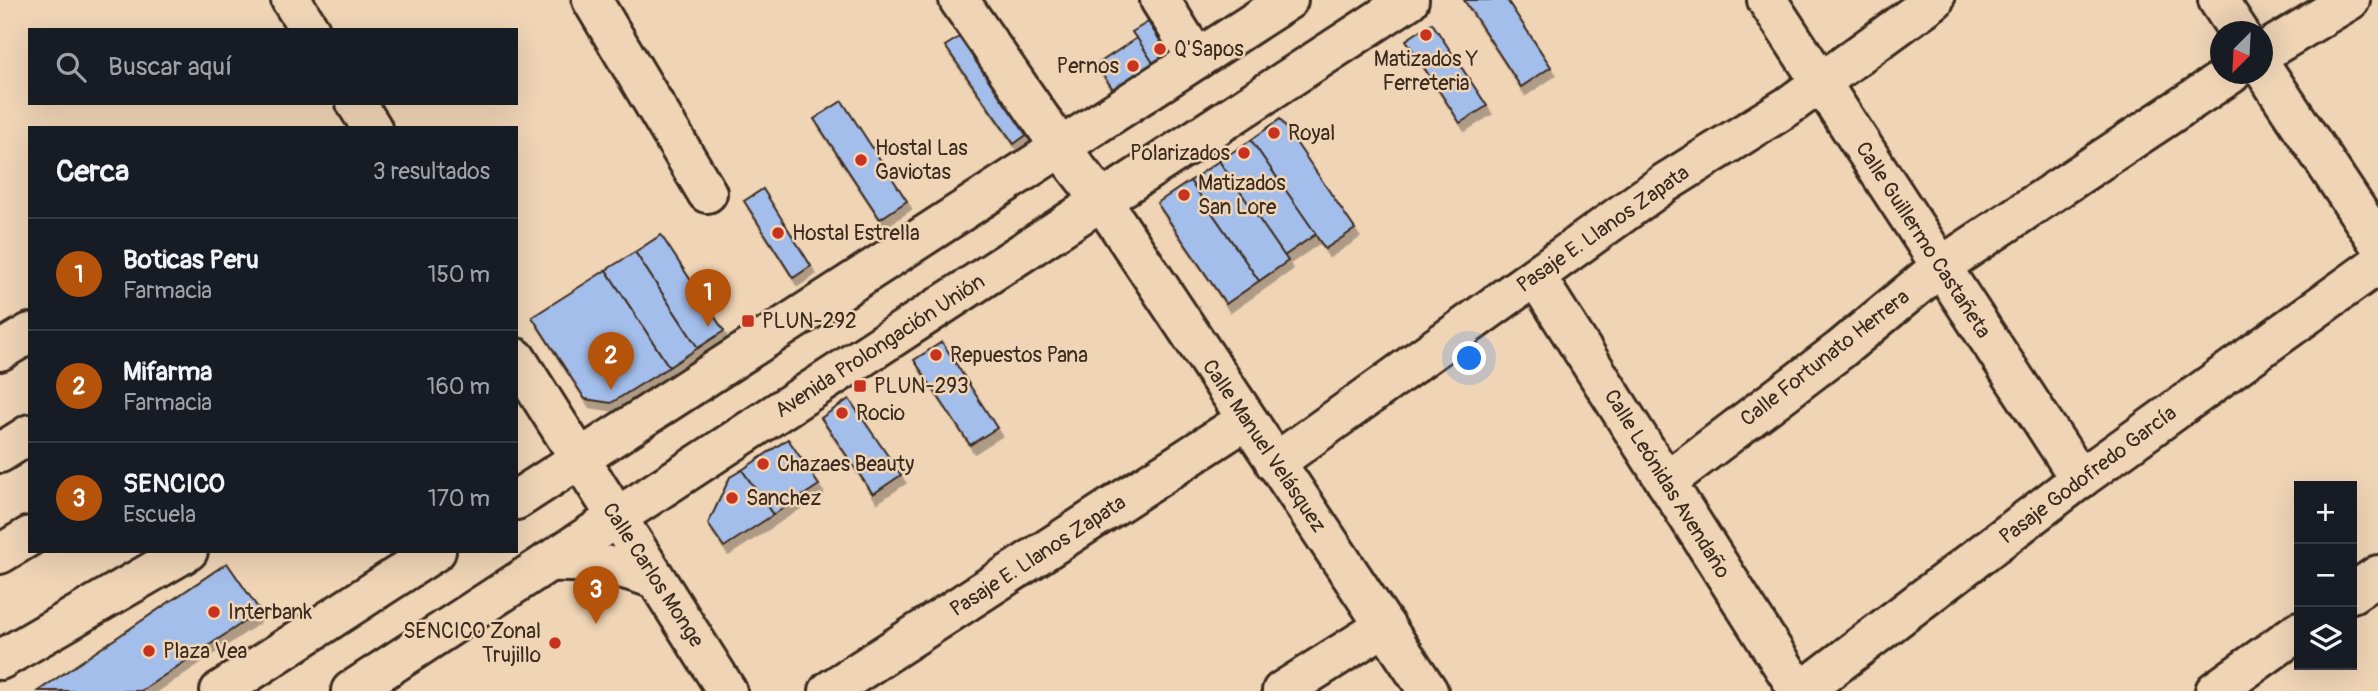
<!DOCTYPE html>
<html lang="es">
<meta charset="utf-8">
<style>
:root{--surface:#171b24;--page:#20242c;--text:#f1f3f6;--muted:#9ea1a6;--line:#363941;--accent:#b45309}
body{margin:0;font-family:Pangolin,sans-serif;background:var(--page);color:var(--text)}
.controls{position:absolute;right:21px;bottom:21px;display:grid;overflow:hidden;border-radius:0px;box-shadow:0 7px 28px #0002}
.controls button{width:63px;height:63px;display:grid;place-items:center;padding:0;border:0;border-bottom:2px solid var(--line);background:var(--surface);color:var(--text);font:35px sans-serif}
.compass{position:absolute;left:2210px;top:21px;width:63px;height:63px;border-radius:50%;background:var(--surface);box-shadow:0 7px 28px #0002;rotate:204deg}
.you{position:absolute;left:1470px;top:359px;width:24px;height:24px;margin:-18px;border:5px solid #fff;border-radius:50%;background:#1a73e8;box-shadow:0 0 0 10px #1a73e833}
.badge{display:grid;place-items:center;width:46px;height:46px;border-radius:50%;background:var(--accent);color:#fff;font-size:23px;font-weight:700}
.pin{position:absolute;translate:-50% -58px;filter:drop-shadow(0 2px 4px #0008)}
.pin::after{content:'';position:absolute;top:37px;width:24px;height:21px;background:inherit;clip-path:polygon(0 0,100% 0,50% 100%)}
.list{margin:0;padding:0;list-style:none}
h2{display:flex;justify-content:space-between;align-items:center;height:91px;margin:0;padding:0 28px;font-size:30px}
h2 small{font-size:23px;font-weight:400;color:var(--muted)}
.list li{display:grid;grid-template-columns:46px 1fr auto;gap:21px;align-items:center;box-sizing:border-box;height:112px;padding:0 28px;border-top:2px solid var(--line)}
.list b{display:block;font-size:26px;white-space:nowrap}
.list p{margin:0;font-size:23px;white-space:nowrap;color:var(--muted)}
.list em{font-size:23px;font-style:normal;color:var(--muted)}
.icon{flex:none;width:38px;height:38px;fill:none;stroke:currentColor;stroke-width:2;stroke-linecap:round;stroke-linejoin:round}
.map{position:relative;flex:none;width:2378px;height:691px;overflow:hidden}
.search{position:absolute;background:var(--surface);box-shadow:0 7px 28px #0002;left:28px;top:28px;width:490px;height:77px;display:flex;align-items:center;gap:18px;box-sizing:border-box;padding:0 24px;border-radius:0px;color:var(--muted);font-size:26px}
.panel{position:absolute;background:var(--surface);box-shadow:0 7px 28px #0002;left:28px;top:126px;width:490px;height:427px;border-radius:0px}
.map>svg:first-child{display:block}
.building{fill:#a3beeb;stroke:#3b2a1e;stroke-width:2;filter:url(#shadow)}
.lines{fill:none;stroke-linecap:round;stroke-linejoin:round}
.minor-casing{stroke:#3b2a1e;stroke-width:44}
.major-casing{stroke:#3b2a1e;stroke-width:44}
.minor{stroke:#efd4b6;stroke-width:38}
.major{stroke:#efd4b6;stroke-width:38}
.poi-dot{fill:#c8321e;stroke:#efd4b6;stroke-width:2.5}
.labels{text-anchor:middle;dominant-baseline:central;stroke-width:5;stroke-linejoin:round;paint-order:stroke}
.poi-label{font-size:21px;fill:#3b2a1e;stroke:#efd4b6;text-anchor:start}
.street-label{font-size:21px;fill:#3b2a1e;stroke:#efd4b6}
</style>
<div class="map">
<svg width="2378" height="691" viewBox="0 0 2378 691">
<defs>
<filter id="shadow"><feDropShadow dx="4.5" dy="8" stdDeviation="0" flood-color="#0004"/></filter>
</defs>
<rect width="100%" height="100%" fill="#efd4b6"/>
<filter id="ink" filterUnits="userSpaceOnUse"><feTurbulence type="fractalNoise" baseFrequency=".0143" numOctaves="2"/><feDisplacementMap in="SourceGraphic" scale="14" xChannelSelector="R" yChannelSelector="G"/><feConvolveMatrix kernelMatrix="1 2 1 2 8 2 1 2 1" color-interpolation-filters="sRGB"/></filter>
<g filter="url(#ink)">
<g class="building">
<polygon points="1464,0 1507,0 1551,67 1521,87"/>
<polygon points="1148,22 1170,56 1155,66 1132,32"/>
<polygon points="1432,23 1487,106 1460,123 1406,40"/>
<polygon points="961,36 1029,133 1014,144 945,46"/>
<polygon points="1137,38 1155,66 1115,92 1096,65"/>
<polygon points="842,101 907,201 880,219 814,119"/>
<polygon points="1280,119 1355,229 1325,249 1251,140"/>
<polygon points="1251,140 1316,234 1284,256 1219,161"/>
<polygon points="1219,161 1288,261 1259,281 1190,181"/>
<polygon points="1190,181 1259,281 1226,304 1157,203"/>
<polygon points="763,189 811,266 793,278 744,201"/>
<polygon points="661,235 724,331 698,348 635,252"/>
<polygon points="635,252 698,348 669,367 606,270"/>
<polygon points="606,270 669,367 611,403 585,399 532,317"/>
<polygon points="942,342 997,428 970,445 914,360"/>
<polygon points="849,399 901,475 873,494 821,418"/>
<polygon points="788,439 819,485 773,515 742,470"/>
<polygon points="742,470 773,515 724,547 708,524 730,477"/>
<polygon points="227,563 260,611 141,691 38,691"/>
</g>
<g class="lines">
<defs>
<g id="minor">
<polyline points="291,0 310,30"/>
<polyline points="592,0 707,193"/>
<polyline points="959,0 1060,147 1102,201 1428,691"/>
<polyline points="1160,0 1197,59"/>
<polyline points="1767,0 2080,479"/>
<polyline points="2218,0 2239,32"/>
<polyline points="2262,53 2350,0"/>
<polyline points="2262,67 2378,242"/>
<polyline points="356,103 372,128"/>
<polyline points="1536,277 1799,691"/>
<polyline points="0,351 30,333"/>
<polyline points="516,358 727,691"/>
<polyline points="0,453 30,434"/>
<polyline points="1275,463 1665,183 1787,107 1934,0"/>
<polyline points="1666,482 1840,350 1940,267 2231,74"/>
<polyline points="0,554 30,536"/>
<polyline points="2352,593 2378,575"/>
<polyline points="0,660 188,551"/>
<polyline points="829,691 1246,420"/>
<polyline points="1282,691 1385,626"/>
<polyline points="1802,691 2080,479 2378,264"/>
<polyline points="2215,691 2299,631"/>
</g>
<g id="major">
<polyline points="516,500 1288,0"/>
<path d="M548 562C587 561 619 565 655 579"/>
<polyline points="220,691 436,551"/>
<polyline points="351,691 1409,0"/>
</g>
</defs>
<use href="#minor" class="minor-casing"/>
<use href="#major" class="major-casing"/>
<use href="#minor" class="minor"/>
<use href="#major" class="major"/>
</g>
</g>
<g class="poi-dot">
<circle cx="1426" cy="35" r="7"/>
<circle cx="1160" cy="49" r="7"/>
<circle cx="1133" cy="66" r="7"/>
<circle cx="1274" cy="133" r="7"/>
<circle cx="1244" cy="153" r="7"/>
<circle cx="861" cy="160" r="7"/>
<circle cx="1184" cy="195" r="7"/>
<circle cx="778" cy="233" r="7"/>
<rect x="741" y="314" width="14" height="14" rx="3.5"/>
<circle cx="936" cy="355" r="7"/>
<rect x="853" y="379" width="14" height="14" rx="3.5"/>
<circle cx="842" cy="413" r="7"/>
<circle cx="763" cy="464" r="7"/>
<circle cx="732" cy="498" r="7"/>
<circle cx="214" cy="612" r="7"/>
<circle cx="555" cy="643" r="7"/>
<circle cx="149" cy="651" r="7"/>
</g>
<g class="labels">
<g class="poi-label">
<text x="1174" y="49">Q'Sapos</text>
<text x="1426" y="59" text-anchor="middle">Matizados Y<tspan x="1426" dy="24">Ferreteria</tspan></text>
<text x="1119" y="66" text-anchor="end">Pernos</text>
<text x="1288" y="133">Royal</text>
<text x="875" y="148">Hostal Las<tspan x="875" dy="24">Gaviotas</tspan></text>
<text x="1230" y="153" text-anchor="end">Polarizados</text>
<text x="1198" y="183">Matizados<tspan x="1198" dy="24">San Lore</tspan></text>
<text x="792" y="233">Hostal Estrella</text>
<text x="762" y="321">PLUN-292</text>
<text x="950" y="355">Repuestos Pana</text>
<text x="874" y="386">PLUN-293</text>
<text x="856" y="413">Rocio</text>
<text x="777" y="464">Chazaes Beauty</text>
<text x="746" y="498">Sanchez</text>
<text x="228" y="612">Interbank</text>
<text x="541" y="631" text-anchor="end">SENCICO Zonal<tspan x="541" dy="24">Trujillo</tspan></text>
<text x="163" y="651">Plaza Vea</text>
</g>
<g class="street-label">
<text transform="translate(1603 229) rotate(-35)">Pasaje E. Llanos Zapata</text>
<text transform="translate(1923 240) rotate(57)">Calle Guillermo Castañeta</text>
<text transform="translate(880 346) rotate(-33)">Avenida Prolongación Unión</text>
<text transform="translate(1825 358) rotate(-38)">Calle Fortunato Herrera</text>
<text transform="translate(1264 446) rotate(56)">Calle Manuel Velásquez</text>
<text transform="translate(2088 475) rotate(-37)">Pasaje Godofredo García</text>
<text transform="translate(1667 484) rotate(58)">Calle Leónidas Avendaño</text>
<text transform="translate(1038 556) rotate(-33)">Pasaje E. Llanos Zapata</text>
<text transform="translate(653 575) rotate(57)">Calle Carlos Monge</text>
</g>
</g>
</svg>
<div class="controls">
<button>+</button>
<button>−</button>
<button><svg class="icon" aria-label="layers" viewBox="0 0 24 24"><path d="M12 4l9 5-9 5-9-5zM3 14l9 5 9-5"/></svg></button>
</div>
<svg class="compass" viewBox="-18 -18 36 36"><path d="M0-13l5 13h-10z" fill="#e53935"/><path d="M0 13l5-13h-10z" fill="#9ea1a6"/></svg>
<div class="you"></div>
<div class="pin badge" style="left:708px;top:327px">1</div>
<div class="pin badge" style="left:611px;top:390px">2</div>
<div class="pin badge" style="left:596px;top:624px">3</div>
<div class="search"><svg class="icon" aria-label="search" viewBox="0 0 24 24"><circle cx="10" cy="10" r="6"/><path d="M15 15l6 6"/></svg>Buscar aquí</div>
<section class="panel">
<h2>Cerca<small>3 resultados</small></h2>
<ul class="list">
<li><span class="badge">1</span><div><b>Boticas Peru</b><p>Farmacia</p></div><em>150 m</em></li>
<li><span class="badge">2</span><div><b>Mifarma</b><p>Farmacia</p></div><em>160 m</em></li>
<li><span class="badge">3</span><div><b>SENCICO</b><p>Escuela</p></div><em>170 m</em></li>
</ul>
</section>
</div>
